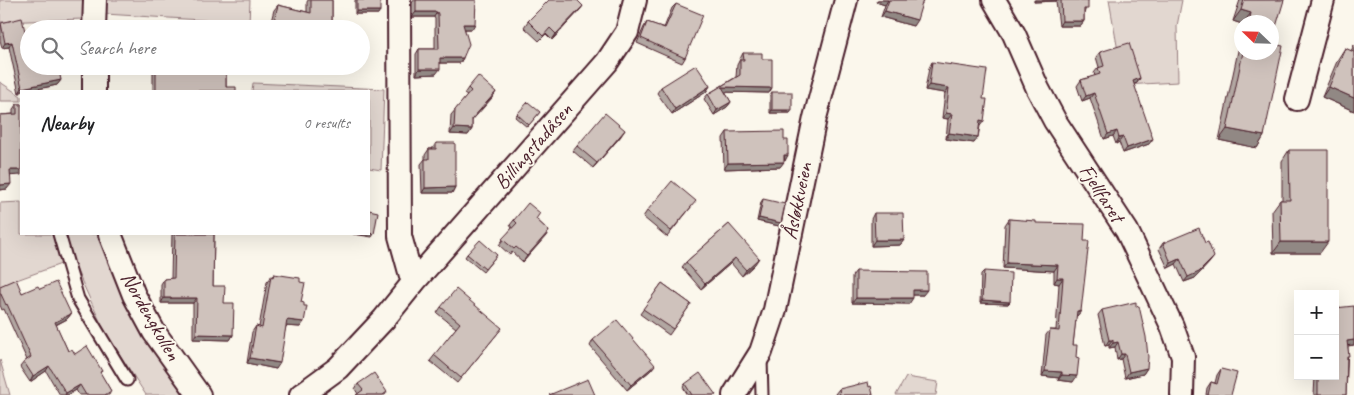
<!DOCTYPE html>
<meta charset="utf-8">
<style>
:root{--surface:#fff;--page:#f2f2f2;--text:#202124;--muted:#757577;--line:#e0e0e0}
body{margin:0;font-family:Caveat,sans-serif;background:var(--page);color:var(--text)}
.controls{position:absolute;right:15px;bottom:15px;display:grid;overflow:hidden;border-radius:0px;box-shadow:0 5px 20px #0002}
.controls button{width:45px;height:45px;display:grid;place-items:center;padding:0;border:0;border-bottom:1px solid var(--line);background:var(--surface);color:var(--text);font:25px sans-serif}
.compass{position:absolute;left:1234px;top:15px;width:45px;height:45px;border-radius:50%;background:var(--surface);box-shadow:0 5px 20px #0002;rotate:293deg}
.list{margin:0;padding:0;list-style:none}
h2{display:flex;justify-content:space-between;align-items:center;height:65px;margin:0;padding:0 20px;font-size:21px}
h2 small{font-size:16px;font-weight:400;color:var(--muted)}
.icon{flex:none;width:28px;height:28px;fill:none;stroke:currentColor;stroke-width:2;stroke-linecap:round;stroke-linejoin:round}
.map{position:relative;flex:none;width:1354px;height:395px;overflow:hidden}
.search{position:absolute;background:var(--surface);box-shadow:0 5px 20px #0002;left:20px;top:20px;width:350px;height:55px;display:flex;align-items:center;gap:12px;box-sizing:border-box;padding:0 18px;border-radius:28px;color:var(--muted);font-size:19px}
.panel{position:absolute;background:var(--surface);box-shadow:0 5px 20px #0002;left:20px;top:90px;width:350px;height:145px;border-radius:0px}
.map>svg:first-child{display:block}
.green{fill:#e2d7d0;stroke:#967b7e}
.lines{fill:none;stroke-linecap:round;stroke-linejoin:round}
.service-casing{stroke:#4a1f2b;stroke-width:15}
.minor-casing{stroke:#4a1f2b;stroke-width:26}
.service{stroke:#fbf7ec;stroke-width:11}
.minor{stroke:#fbf7ec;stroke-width:22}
.wall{fill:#b2a7a2;stroke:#4a1f2b}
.shaded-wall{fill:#918884;stroke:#4a1f2b}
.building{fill:#cfc2bc;stroke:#4a1f2b}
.labels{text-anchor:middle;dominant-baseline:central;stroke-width:4;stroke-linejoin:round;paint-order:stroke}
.street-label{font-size:21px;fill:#4a1f2b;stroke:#fbf7ec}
</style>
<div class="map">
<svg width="1354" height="395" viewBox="0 0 1354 395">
<rect width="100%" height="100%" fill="#fbf7ec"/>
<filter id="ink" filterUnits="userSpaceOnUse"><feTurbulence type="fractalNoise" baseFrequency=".02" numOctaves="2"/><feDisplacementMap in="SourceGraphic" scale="10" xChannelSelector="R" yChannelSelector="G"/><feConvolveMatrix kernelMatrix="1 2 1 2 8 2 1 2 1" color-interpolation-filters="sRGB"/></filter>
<g filter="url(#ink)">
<g class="green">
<polygon points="0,0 83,0 83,19 0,22"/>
<polygon points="105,0 250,0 249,23 105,14"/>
<polygon points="1109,0 1182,0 1177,26 1178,82 1124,85"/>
<polygon points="0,82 21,96 21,101 0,101"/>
<polygon points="253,83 384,89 381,170 369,168 369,91 252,91"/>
<polygon points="21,202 21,234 101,234 111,266 156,353 188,395 146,395 104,330 72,260 0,286 0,203"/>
<polygon points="0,360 10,395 0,395"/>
<polygon points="906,377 938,382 936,395 896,395"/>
</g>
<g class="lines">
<defs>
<g id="service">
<polyline points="59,234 78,299 127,380"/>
<polyline points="761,359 762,395"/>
</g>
<g id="minor">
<polyline points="399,0 400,236 413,283"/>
<polyline points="994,0 1014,34 1038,89 1055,121 1127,231 1172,326 1183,357 1182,395"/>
<polyline points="94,29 95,0"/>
<polyline points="94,91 94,66"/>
<polyline points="1297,99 1323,0"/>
<polyline points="110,234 134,295 154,332 199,395"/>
<polyline points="301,395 338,368 384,319 413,283 607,62 627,32 635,0"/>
<polyline points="734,395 761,352 775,310 815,118 846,0"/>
</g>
</defs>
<use href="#service" class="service-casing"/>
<use href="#minor" class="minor-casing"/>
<use href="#service" class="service"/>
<use href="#minor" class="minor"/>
</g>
<g class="wall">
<polygon points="308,0 332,0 332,29 269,29 274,10 278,5 307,12 307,2"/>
<polygon points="355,0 380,0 378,14 355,14"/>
<polygon points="414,0 476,0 472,29 465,29 463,58 460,63 440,63 436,74 416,75 416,54 419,49 435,49 435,19 434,17 412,17 412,3"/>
<polygon points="877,0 923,0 913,26 881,17 885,5 876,2"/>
<polygon points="1034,0 1088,0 1084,14 1084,21 1080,26 1059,26 1056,1 1034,2"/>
<polygon points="1240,0 1284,0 1272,22 1242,22 1242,24 1233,21"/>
<polygon points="676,4 685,58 682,63 637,43 644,27 647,22 664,28 672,8"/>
<polygon points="583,6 579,11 552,40 546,34 539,41 524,27 528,21"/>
<polygon points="1,23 26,36 61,80 57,85 28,91 21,91 19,93 9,47 2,48 0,40"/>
<polygon points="1242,32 1242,52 1272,52 1264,136 1257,148 1219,140"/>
<polygon points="1354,45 1354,111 1322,97 1338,59 1345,48 1351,51"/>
<polygon points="1100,52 1140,78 1137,83 1134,84 1149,144 1123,153 1119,142 1116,144 1113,136 1104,139 1090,98 1082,101 1077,86 1081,80 1095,76 1094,73 1098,68 1099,67 1096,57"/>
<polygon points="743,53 762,59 769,93 725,92 731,102 727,107 714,115 704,99 708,94 736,77 737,65"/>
<polygon points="932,62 980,126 978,137 974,143 946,139 948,119 942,118 945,93 925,90 929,68"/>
<polygon points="153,66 226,66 226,87 236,91 153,91"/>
<polygon points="710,86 706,92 672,114 657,93 661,87"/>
<polygon points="468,88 496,92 472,120 472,129 468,135 450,134 451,115 467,96 464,94"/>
<polygon points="772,92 792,110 790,113 770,113 770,95"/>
<polygon points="17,104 21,104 10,175 7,189 0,190 0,115 13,114 13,109"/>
<polygon points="540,112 527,127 515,117 517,114"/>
<polygon points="727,132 784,140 788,155 780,167 724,169 723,138"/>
<polygon points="621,136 593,168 573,151 577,146"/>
<polygon points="436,143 455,187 452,193 422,193 421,164 425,159 425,155 429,149 432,149"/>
<polygon points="1289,150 1320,253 1273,253 1272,211 1280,200 1282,200 1282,161"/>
<polygon points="763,199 781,223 779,226 757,221 761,202"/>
<polygon points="692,206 667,237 643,217 647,211"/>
<polygon points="874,213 904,240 900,245 871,246 871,219"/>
<polygon points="536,219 549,231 523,262 512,252 510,255 499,245 512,228 510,225 514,220"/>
<polygon points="1009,219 1036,223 1081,311 1077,316 1076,316 1073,345 1073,382 1058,380 1059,378 1042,376 1046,335 1050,330 1056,330 1059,284 1054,283 1054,271 1003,268 1005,225"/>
<polygon points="729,224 755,264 742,276 731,263 701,289 682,267 686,262"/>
<polygon points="172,234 214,234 213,286 224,303 233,335 230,340 193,339 193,303 161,303 161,284 164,279 171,279"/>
<polygon points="1163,243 1210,262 1195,278 1184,282 1176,264 1168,268 1159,249"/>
<polygon points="467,254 497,255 483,272 465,257"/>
<polygon points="856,271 923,295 913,295 909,304 852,303 852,276"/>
<polygon points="984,271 1010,302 1008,304 980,303 981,274"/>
<polygon points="274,274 300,282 301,302 300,327 286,326 276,369 247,363 252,332 256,326 259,327 267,282"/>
<polygon points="662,283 691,304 669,335 640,314"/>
<polygon points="0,286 22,293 40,289 71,314 67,319 56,325 68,351 75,354 102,371 100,373 111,391 109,395 79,395 76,390 68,395 60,395 46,371 30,382 20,367 24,362 27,360 4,309 2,310 0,305"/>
<polygon points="1354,306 1354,345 1348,346 1346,395 1314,395 1315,376 1335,376"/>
<polygon points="441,307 502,328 457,383 430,361 456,328 437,313"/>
<polygon points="1102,310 1147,368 1143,374 1125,378 1121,359 1117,360 1115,347 1109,348 1109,345 1105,346 1098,315"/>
<polygon points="593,340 651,370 627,390 590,346"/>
<polygon points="1221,369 1231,395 1206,395 1207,388 1211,382 1215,383 1217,375"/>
<polygon points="358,384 387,392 385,395 356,395 358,394 355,389"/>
<polygon points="685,384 716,395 688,395 683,387"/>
<polygon points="869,387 873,395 835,395 835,394 839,389"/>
</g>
<g class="shaded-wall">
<polygon points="878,0 888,0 885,5 876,2"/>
<polygon points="1035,0 1057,0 1056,1 1034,2"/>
<polygon points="583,6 579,11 552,40 556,34"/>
<polygon points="1241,10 1251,13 1244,22 1242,22 1242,24 1233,21"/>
<polygon points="357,11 380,11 378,14 355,14"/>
<polygon points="885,11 917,20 913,26 881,17"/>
<polygon points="416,12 437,12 434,17 412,17"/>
<polygon points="1062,21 1084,21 1080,26 1059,26"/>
<polygon points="463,24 475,24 472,29 459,29"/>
<polygon points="12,42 9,47 2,48 5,43"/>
<polygon points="440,58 463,58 460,63 436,63"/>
<polygon points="419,69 440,69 436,74 416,75"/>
<polygon points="1140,78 1137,83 1130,86 1133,81"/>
<polygon points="61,80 57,85 28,91 21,91 21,93 19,93 22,88"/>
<polygon points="929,85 949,88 945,93 925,90"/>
<polygon points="710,86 706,92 672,114 675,109"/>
<polygon points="722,87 772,88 769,93 718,92"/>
<polygon points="1329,87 1354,98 1354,111 1322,97"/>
<polygon points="496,92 492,98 468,125 472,119"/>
<polygon points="1094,93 1090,98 1082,101 1086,96"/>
<polygon points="731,102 727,107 714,115 717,110"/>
<polygon points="772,110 792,110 790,113 770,113"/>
<polygon points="946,113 952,114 948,119 942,118"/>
<polygon points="980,120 984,121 980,126 976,126"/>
<polygon points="454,128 472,129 468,135 450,134"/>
<polygon points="1227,129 1264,136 1257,148 1219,140"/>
<polygon points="625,130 621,136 593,168 597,163"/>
<polygon points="1117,131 1113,136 1104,139 1108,134"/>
<polygon points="949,133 978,137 974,143 946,139"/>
<polygon points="1123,137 1119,142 1116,144 1119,138"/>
<polygon points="1153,139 1149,144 1123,153 1127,148"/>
<polygon points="784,155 788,155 785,161"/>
<polygon points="784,162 780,167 724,169 728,163"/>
<polygon points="10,170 21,170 21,175 6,176"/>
<polygon points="11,184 7,189 0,190 0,185"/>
<polygon points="455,187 452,193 422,193 425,188"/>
<polygon points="759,218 781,223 779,226 757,221"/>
<polygon points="549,231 546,236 523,262 527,256"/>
<polygon points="369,233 374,234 372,237 353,234 369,234"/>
<polygon points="875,240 904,240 900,245 871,246"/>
<polygon points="1281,242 1328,242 1320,253 1273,253"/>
<polygon points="1214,257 1210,262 1195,278 1184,282 1188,277"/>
<polygon points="735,258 731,263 701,289 705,284"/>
<polygon points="759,258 755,264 742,276 746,270"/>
<polygon points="1180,259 1176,264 1168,268 1171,263"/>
<polygon points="1007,263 1058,265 1054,271 1003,268"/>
<polygon points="1057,278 1063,278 1059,284 1054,283"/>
<polygon points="913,290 927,290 923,295 909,295"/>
<polygon points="164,298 197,298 193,303 161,303"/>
<polygon points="856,298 913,298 909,304 852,303"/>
<polygon points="982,300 1010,302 1008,304 980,303"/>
<polygon points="1077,311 1081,311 1077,316 1073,316"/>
<polygon points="71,314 67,319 51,327 55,322"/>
<polygon points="287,320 304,322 300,327 284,326"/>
<polygon points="196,334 233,335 230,340 193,339"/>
<polygon points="1109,340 1113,340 1109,345 1105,346"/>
<polygon points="1354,340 1354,345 1343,346 1347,341"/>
<polygon points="1118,342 1115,347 1109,348 1113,343"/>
<polygon points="1121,354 1125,354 1121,359 1117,360"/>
<polygon points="250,358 280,363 276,369 247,363"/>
<polygon points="655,365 651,370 627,390 631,385"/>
<polygon points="49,366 46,371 30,382 33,376"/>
<polygon points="1147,368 1143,374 1125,378 1129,372"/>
<polygon points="1045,371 1062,372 1059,378 1042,376"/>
<polygon points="1062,375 1077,376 1073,382 1058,380"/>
<polygon points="80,385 76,390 68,395 65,395 66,393"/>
</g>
<g class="building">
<polygon points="311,0 332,0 332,29 272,29 278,5 311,13"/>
<rect x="357" y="0" width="23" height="11"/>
<polygon points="416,0 476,0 475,24 463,24 469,44 463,58 440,58 440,69 419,69 419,49 439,49 438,14 437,12 416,12"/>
<polygon points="549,0 577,0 583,6 556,34 550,28 543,36 528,21"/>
<polygon points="889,0 923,0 917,20 885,11"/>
<polygon points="1061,0 1088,0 1088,9 1084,9 1084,21 1062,21"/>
<polygon points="1244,0 1284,0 1272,40 1272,22 1249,22 1251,13 1241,10"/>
<polygon points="676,4 703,15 685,58 641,38 647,22 665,28"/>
<polygon points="22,18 26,36 29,36 29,66 58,66 61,80 22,88 12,42 5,43 1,23"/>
<polygon points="1129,43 1140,78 1133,81 1153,139 1127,148 1123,137 1119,138 1117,131 1108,134 1094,93 1086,96 1081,80 1100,74 1098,68 1104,66 1100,52"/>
<polygon points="1272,44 1283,46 1264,136 1227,129 1243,52 1272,52"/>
<polygon points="1345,48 1354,52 1354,98 1329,87"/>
<polygon points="743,53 762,53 762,59 772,59 772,88 722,87 731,102 717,110 708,94 740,75 740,60 744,60"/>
<polygon points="932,62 987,70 983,99 987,99 984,121 980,120 978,137 949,133 952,114 946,113 949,88 929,85"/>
<polygon points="696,65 710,86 675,109 661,87"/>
<polygon points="156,66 226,66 226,87 236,87 236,91 156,91"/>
<polygon points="478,76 496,92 472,119 472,129 454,128 455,110 471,91 468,88"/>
<rect x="772" y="92" width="20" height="18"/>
<polygon points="528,102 540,112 529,125 517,114"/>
<polygon points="17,104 21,104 21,170 10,170 11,184 0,185 0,115 17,114"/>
<polygon points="605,113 625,130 597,163 577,146"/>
<polygon points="784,131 784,140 788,140 788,155 784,155 784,162 728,163 727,132"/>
<polygon points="436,143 455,143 455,187 425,188 425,159 429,159 429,149 436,149"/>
<polygon points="1289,150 1328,150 1328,242 1281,242 1280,200 1290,200"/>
<polygon points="672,181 696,201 671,231 647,211"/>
<polygon points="763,199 785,204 781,223 759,218"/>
<polygon points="528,203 540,213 536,219 549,231 527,256 516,247 514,249 502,239 517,223 514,220"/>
<polygon points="369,210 378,212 374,234 369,233"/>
<polygon points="874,213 903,213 904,240 875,240"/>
<polygon points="1009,219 1036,221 1036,223 1085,224 1084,241 1089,241 1081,311 1077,311 1073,345 1077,345 1076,357 1079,358 1077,376 1062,375 1062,372 1045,371 1050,330 1059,331 1063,278 1057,278 1058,265 1007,263"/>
<polygon points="729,224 759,258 746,270 735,258 705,284 686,262"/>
<polygon points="1199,228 1205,243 1208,242 1214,257 1199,272 1188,277 1180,259 1171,263 1163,243"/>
<polygon points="175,234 214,234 213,286 225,286 224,303 234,303 233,335 196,334 197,298 164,298 164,279 174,278"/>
<polygon points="480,240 497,255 485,269 467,254"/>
<polygon points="856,271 927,272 927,290 913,290 913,298 856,298"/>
<polygon points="984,271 1011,273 1010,302 982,300"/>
<polygon points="274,274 300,278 300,282 305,283 301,302 304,303 304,306 307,306 304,322 287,320 280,363 250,358 256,326 262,328 271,276 273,277"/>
<polygon points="16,279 22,293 38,286 40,289 56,282 71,314 55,322 68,351 72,349 75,354 87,346 102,371 100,372 111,391 105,395 86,395 80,385 66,393 49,366 33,376 24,362 31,357 7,304 6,305 0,292 0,286"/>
<polygon points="662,283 691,304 673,329 643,309"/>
<polygon points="456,289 502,328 461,378 434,355 460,323 441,307"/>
<polygon points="1136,302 1136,307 1139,306 1146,337 1148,357 1147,368 1129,372 1125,354 1121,354 1118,342 1113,343 1113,340 1109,340 1102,310"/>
<polygon points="1354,306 1354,340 1347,341 1349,356 1347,356 1346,395 1318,395 1318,376 1335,376 1335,308"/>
<polygon points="617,320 655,365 631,385 593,340"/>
<polygon points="1221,369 1237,373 1231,395 1208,395 1211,382 1217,384"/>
<polygon points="374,373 387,392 383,395 356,395 363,390 358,384"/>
<polygon points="700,373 716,395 692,395 685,384"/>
<polygon points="588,379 595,395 549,395"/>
<polygon points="868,382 869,387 871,386 873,395 840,395 839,389"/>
</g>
</g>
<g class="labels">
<g class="street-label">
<text transform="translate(533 146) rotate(-49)">Billingstadåsen</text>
<text transform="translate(1102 193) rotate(57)">Fjellfaret</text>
<text transform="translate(797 201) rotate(-78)">Åsløkkveien</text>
<text transform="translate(151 316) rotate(60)">Nordengkollen</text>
</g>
</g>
</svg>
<div class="controls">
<button>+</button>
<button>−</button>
</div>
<svg class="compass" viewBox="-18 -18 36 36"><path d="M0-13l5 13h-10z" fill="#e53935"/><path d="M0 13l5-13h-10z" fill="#757577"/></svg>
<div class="search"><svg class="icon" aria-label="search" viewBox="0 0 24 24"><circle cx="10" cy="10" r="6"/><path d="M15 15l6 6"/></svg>Search here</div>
<section class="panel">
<h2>Nearby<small>0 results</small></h2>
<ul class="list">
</ul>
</section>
</div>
